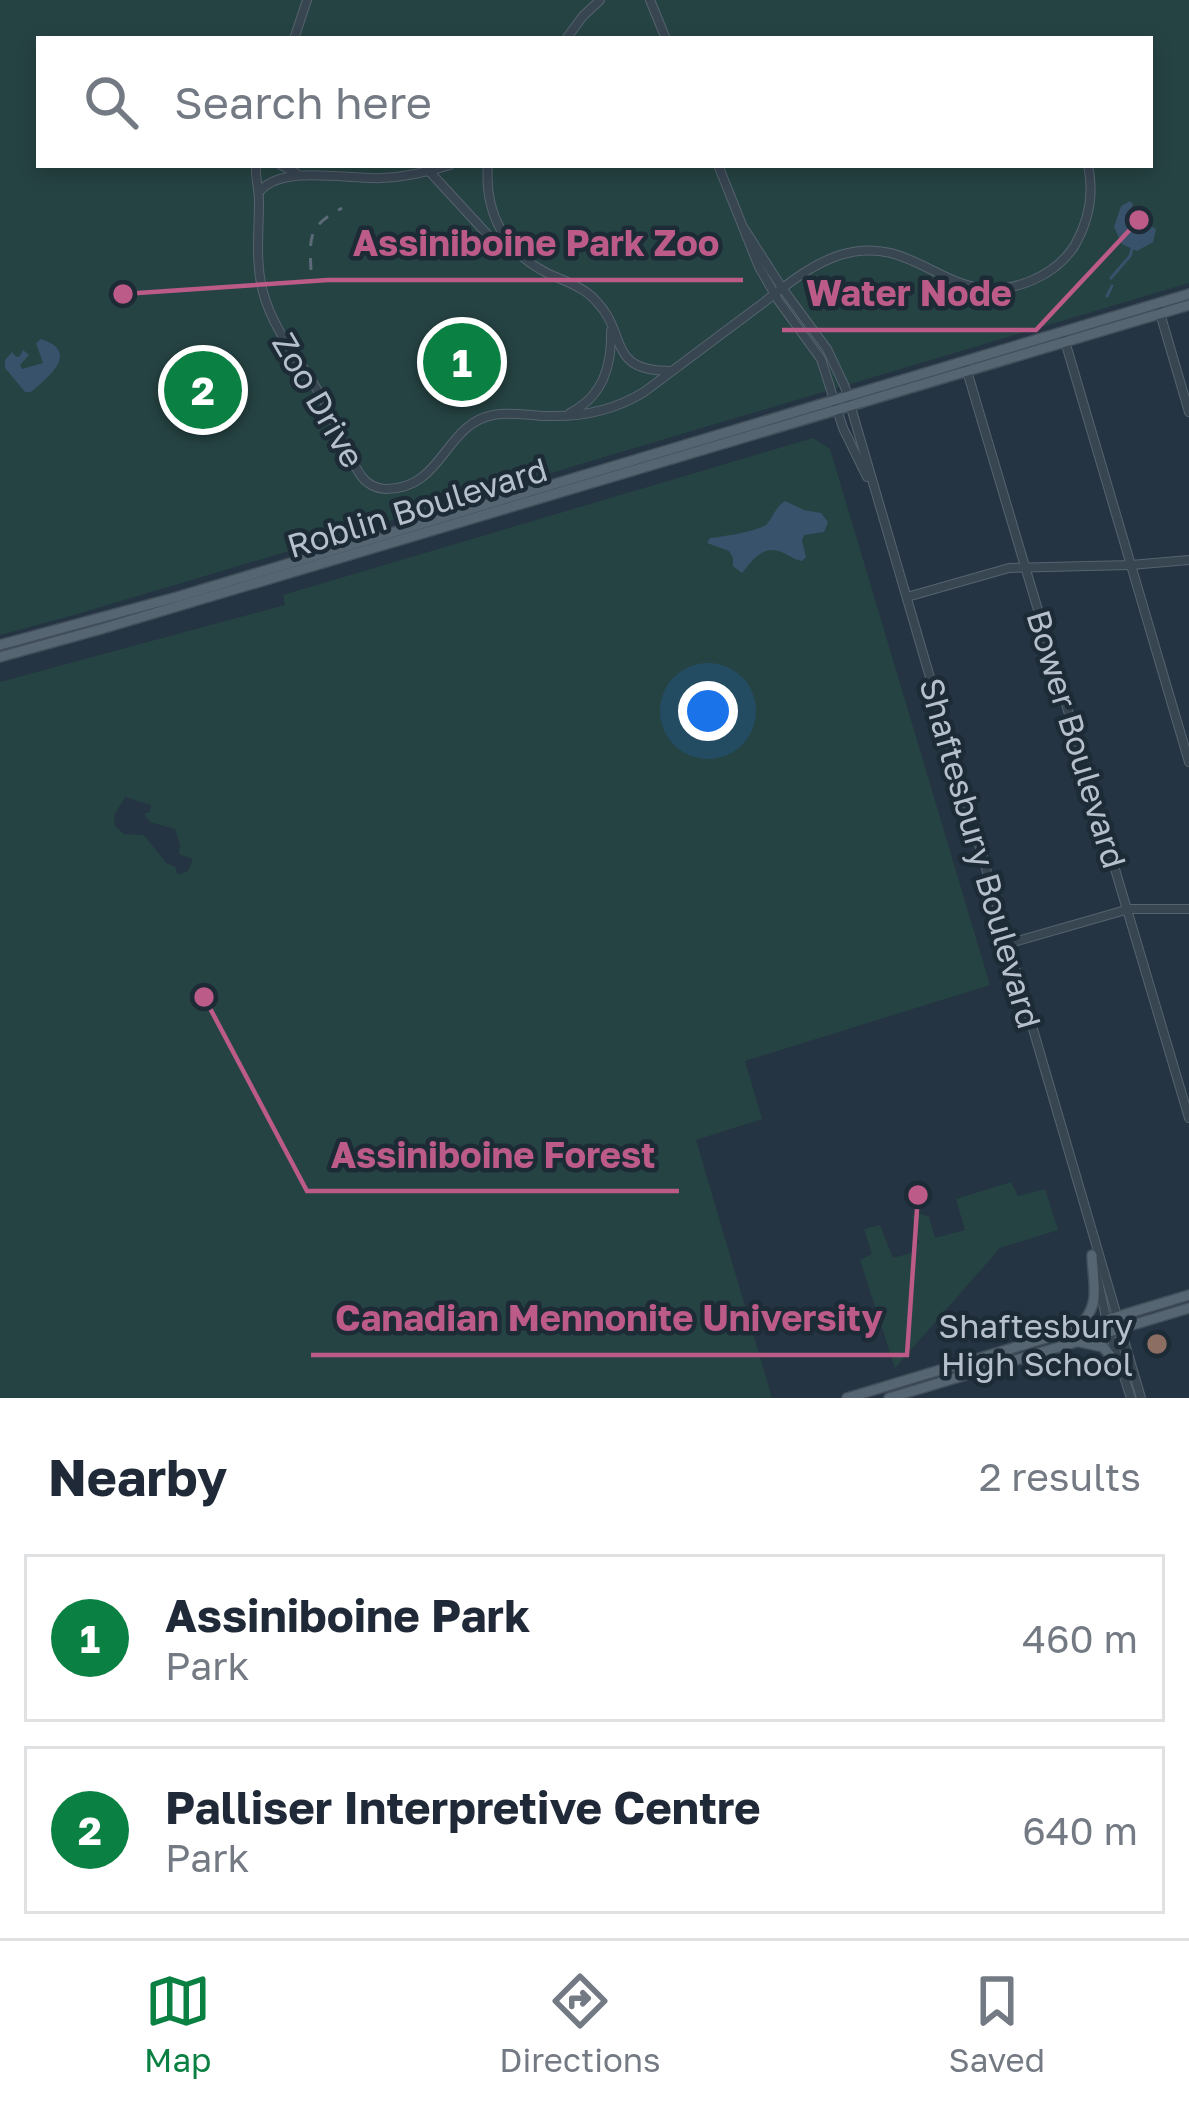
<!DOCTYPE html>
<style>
:root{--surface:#fff;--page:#f2f2f3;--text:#1f2937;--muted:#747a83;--line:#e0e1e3;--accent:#0b8043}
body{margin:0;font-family:"Golos Text",sans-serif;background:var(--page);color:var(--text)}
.you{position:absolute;left:708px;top:711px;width:42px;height:42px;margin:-30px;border:9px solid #fff;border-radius:50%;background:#1a73e8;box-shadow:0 0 0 18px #1a73e833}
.badge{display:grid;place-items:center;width:78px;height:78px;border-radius:50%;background:var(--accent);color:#fff;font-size:39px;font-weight:700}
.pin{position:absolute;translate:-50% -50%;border:6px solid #fff;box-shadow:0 3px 12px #0006}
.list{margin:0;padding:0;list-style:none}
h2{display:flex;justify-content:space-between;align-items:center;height:156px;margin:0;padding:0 48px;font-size:51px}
h2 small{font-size:39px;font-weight:400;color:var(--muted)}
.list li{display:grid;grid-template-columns:78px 1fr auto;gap:36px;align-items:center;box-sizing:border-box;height:168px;margin:0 24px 24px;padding:0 24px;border:3px solid var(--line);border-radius:0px}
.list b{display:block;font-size:45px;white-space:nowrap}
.list p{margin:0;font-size:39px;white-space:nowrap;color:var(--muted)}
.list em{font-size:39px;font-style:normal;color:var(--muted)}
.icon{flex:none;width:66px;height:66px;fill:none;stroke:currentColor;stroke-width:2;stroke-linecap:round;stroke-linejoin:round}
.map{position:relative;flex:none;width:1189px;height:1398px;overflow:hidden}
.search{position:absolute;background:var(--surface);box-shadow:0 6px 18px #0003;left:36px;right:36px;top:36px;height:132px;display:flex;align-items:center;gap:30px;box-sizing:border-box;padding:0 42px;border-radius:0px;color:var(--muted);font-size:45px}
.sheet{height:540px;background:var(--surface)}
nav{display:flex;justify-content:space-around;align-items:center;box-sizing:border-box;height:168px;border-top:3px solid var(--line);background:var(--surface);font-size:33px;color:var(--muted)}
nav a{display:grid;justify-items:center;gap:6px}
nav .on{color:var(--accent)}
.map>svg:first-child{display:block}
.green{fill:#264343;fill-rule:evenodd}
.water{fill:#37526a}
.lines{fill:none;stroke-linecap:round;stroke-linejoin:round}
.stream{stroke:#37526a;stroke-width:3}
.minor-casing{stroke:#56636f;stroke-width:10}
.major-casing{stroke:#424f5b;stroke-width:12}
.minor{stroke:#384652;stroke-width:8}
.major{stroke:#566572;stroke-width:9}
.rail{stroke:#5a6a79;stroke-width:3;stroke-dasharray:12 12;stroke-linecap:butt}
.education-dot{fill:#8d6e63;stroke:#1d2b37;stroke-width:4.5}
.labels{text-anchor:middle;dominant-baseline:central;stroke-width:9;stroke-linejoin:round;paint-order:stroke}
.street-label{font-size:33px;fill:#b5c0cc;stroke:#1d2b37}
.poi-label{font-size:33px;fill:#b5c0cc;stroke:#1d2b37;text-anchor:end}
.leader{fill:none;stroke:#bd5b88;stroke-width:4.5}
.callout-dot{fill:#bd5b88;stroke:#1d2b37;stroke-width:4.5}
.callout-label{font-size:36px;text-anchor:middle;font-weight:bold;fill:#bd5b88;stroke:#1d2b37;stroke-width:9;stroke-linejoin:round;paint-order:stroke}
</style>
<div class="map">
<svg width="1189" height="1398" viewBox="0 0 1189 1398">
<rect width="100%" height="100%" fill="#243442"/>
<g class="green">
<path d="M0 0H1189V283L74 615 0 635ZM39 39H1150V165H39Z"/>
<path d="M813 438 830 449 990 985 745 1061 762 1119 696 1140 772 1398H0V682L285 605 283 595ZM125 797 151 805 150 812 144 814 150 822 175 829 180 845 179 854 193 859 188 871 178 875 175 867 166 863 144 835 124 834 114 825 115 814Z"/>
<polygon points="1011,1182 1018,1196 1045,1189 1058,1230 1000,1248 895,1368 860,1260 872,1254 864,1229 880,1225 893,1258 915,1252 914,1245 919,1243 912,1216 918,1213 929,1217 935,1238 965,1230 956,1199"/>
</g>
<g class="water">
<polygon points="1130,201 1133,204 1128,220 1133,229 1139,230 1150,226 1156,229 1153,242 1137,251 1122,244 1114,227 1121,206"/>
<path d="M41 339C80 352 50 376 31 392H25L5 368V360L12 352 16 357 20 356 23 350 29 355 20 365 22 369 43 363 36 343Z"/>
<path d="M785 501 804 510 821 513 828 522 824 532 804 535 802 541 806 557 802 561C795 560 790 556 784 553 763 543 753 560 742 573L733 566V558L729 551 707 543 710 538C722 537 760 531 767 524 774 515 775 508 785 501Z"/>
</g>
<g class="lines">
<g class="stream">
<polyline points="1111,278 1130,256 1132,249"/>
<polyline points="1107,296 1112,286"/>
</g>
<defs>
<g id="minor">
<polyline points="650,0 666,39"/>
<polyline points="294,39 307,0"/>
<polyline points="566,39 583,16 600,0"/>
<path d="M256 165C255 177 259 189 259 201 259 232 255 262 263 292 274 334 305 366 325 403 338 427 346 455 362 477 368 485 375 488 385 489 443 490 444 424 493 415 511 411 530 416 548 416 582 417 615 410 644 392 681 364 718 337 755 309 782 289 807 266 840 255 920 230 949 316 1033 280 1051 272 1065 261 1075 245 1089 220 1094 192 1088 165"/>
<polyline points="281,165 296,173"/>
<path d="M488 165C484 212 505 252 547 273 564 281 584 287 596 301 629 335 606 371 671 371"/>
<polyline points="718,165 759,267 778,300 821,359 843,428 867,477"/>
<polyline points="429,171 487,234 512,252"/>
<path d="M260 191C283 164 348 180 382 178 405 177 428 172 450 165"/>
<polyline points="745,230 782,288 827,349 845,387 1141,1398"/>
<polyline points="1157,303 1189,412"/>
<polyline points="1062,331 1189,762"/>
<polyline points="964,361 1189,1118"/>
<path d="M570 413C603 396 612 366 611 331"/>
<polyline points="907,597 1009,568 1131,565 1189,560"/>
<polyline points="1007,944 1129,909 1189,909"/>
<polyline points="1096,1272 1109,1331 1131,1398"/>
</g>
<g id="major">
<polyline points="0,645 177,597 1189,294"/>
<polyline points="0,657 101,629 1189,305"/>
<path d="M1078 1328C1102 1303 1093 1287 1092 1255"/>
<polyline points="1080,1342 1103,1347 1121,1368"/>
<polyline points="847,1398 1189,1295"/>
<polyline points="889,1398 1189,1308"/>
</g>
</defs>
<use href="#minor" class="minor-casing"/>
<use href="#major" class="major-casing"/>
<use href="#minor" class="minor"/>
<use href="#major" class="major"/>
<path class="rail" d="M311 270C309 233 310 226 342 208"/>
</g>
<circle class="education-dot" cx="1157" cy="1344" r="12"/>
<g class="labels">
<g class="street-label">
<text transform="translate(319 400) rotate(60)">Zoo Drive</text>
<text transform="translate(417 507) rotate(-17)">Roblin Boulevard</text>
<text transform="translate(1077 739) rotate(73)">Bower Boulevard</text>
<text transform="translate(981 853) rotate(74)">Shaftesbury Boulevard</text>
</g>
<g class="poi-label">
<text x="1133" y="1325">Shaftesbury<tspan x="1133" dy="38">High School</tspan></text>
</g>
</g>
<path class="leader" d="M123 294L328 280H743M1139 220L1036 330H782M204 997L307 1191H679M918 1195L907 1355H311"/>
<g class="callout-dot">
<circle cx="123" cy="294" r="12"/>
<circle cx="1139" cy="220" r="12"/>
<circle cx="204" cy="997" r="12"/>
<circle cx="918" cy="1195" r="12"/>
</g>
<g class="callout-label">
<text x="536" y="256">Assiniboine Park Zoo</text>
<text x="909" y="306">Water Node</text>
<text x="493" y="1168">Assiniboine Forest</text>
<text x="609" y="1331">Canadian Mennonite University</text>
</g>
</svg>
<div class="you"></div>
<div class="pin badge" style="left:462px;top:362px">1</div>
<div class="pin badge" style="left:203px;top:390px">2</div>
<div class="search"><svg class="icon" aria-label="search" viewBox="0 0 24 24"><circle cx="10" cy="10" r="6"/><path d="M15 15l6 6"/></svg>Search here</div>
</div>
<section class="sheet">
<h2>Nearby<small>2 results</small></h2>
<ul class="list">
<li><span class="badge">1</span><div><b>Assiniboine Park</b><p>Park</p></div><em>460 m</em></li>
<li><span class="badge">2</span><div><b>Palliser Interpretive Centre</b><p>Park</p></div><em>640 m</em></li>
</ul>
</section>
<nav>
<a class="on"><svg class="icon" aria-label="map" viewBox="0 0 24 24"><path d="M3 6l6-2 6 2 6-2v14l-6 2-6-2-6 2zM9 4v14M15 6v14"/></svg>Map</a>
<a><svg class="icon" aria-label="directions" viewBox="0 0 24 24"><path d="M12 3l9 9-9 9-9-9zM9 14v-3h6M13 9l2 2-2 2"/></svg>Directions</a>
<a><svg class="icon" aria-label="saved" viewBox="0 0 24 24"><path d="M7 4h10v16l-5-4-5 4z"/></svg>Saved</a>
</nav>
